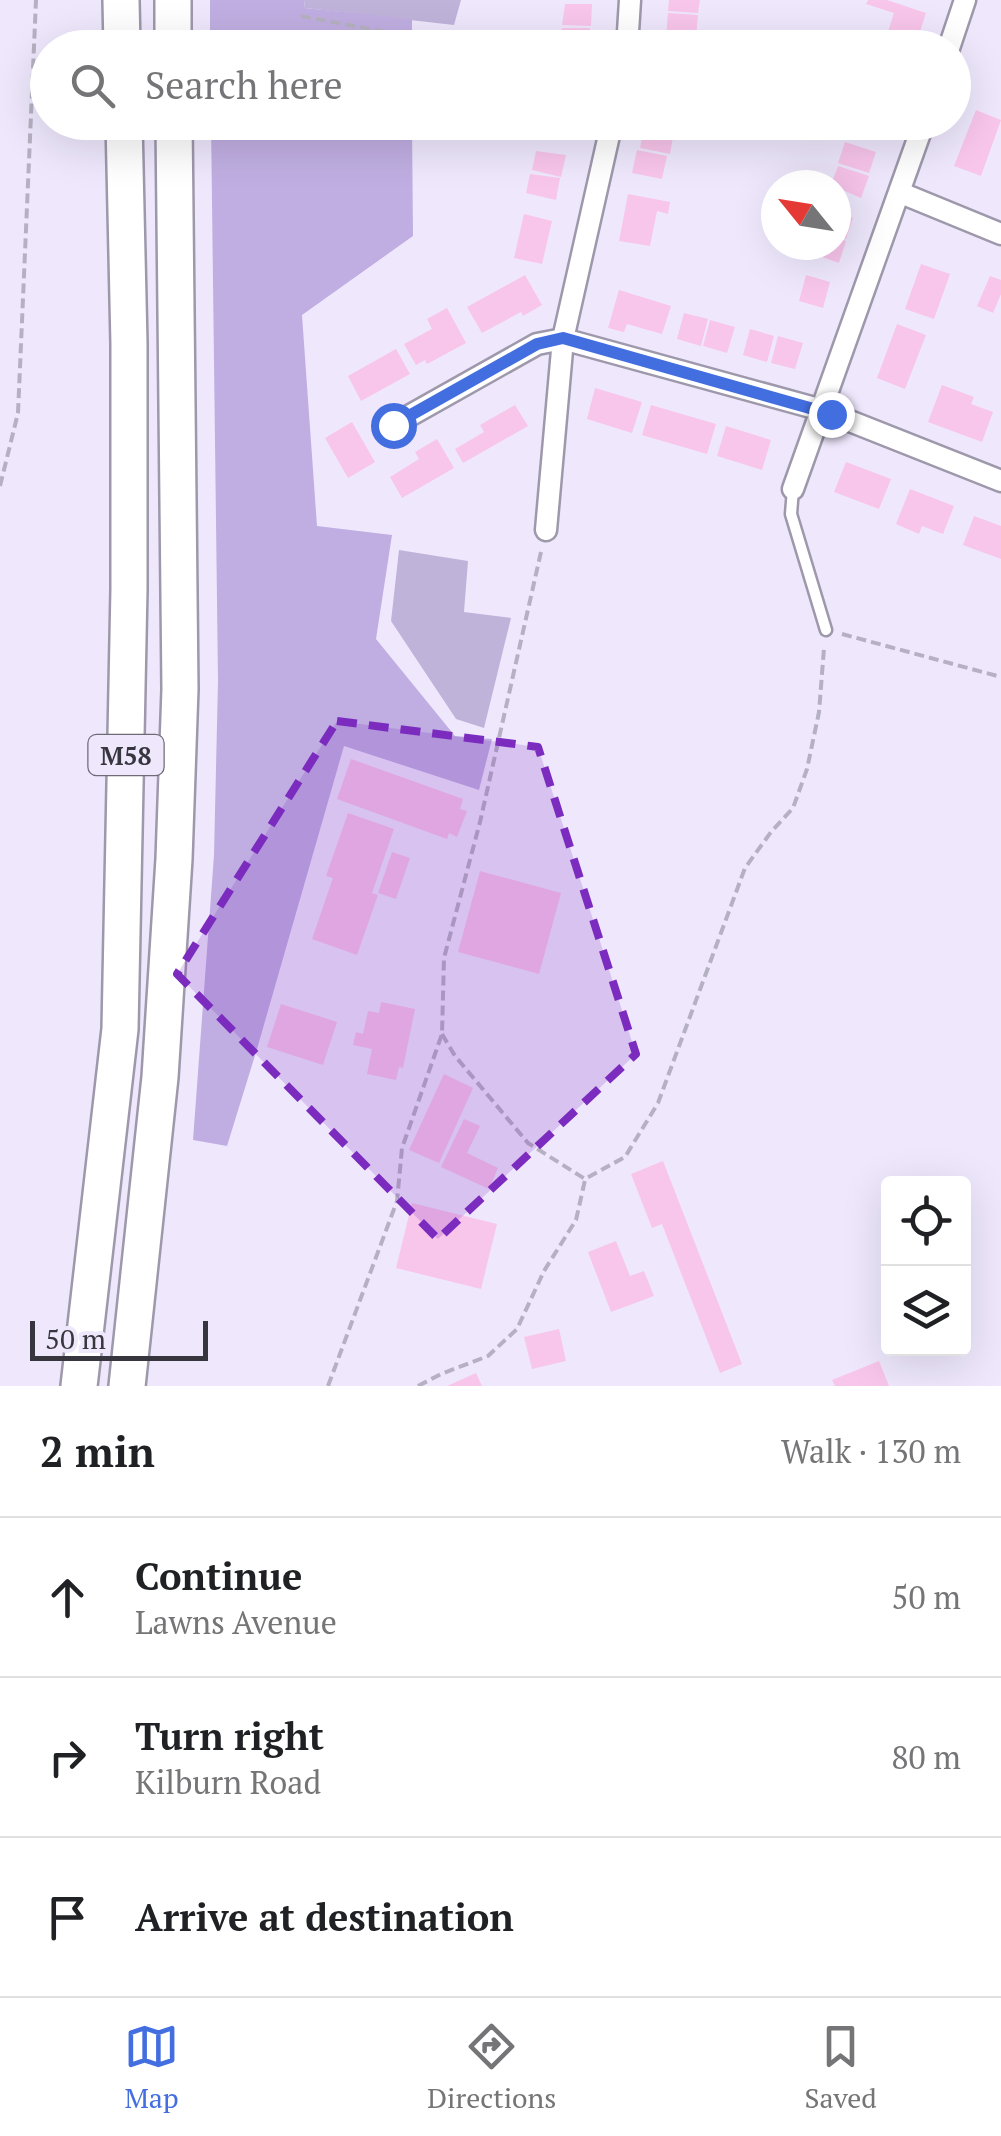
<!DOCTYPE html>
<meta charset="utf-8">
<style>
:root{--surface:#fff;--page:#f6f6f6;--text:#202124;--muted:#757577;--line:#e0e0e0;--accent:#436ee0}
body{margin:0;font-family:"PT Serif",serif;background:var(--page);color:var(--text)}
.controls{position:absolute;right:30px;bottom:30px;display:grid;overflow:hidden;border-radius:10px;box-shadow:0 10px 40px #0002}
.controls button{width:90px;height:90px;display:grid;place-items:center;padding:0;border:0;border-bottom:2px solid var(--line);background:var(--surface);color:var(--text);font:50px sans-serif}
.compass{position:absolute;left:761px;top:170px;width:90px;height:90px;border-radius:50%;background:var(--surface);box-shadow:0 10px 40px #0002;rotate:300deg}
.scale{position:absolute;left:30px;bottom:25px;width:178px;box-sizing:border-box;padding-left:10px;border:5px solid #37353d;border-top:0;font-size:28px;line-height:35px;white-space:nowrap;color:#37353d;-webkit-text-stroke:8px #efe8fd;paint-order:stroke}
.stop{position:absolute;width:30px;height:30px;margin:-22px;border:8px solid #436ee0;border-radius:50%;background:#fff}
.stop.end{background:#436ee0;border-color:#fff;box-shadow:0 2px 10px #0008}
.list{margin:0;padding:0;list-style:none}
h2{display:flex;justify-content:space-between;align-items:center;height:130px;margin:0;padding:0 40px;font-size:42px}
h2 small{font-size:32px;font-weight:400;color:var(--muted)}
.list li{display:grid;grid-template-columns:65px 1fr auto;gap:30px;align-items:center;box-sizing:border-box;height:160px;padding:0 40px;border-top:2px solid var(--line)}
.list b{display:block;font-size:38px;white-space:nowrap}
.list p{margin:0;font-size:32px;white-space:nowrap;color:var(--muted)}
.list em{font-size:32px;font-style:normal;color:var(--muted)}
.icon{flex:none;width:55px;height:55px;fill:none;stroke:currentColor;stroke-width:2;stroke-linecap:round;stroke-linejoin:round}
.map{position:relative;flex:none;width:1001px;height:1386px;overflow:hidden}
.search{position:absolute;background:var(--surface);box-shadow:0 10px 40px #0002;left:30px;right:30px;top:30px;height:110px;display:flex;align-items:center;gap:25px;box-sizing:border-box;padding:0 35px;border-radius:55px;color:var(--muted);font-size:38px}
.sheet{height:610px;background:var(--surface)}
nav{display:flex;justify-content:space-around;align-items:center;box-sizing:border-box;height:140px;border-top:2px solid var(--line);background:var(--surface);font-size:28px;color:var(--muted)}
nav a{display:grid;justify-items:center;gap:5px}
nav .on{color:var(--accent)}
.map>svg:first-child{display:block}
.green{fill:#c0b3da}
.forest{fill:#c0aee2}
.building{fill:#f8c5eb}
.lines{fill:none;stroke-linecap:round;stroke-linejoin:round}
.service-casing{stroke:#9e98ab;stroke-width:15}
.minor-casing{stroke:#9e98ab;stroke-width:25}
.motorway-casing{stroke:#9e98ab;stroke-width:40}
.path{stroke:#b6b1c2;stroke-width:4;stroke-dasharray:10 5;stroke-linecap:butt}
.service{stroke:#fff;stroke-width:10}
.minor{stroke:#fff;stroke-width:20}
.motorway{stroke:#fff;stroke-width:35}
.route{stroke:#436ee0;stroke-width:12}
.marked{fill:#7b2cbf;fill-opacity:0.2;stroke:#7b2cbf;stroke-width:8;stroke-dasharray:20 12;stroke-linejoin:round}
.labels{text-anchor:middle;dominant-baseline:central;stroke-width:8;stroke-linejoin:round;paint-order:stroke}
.shield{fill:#efe8fd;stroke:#6e6b77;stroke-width:2.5}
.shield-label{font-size:25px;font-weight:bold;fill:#37353d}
</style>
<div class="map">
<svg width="1001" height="1386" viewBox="0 0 1001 1386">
<rect width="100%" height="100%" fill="#efe8fd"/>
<g class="green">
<polygon points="304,0 461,0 454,25 305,8"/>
<polygon points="399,550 468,561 464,612 511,618 484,728 456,719 391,621"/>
</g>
<g class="forest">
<polygon points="210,0 304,0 305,8 412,19 412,47 210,47"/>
<polygon points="211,123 412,123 413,236 302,315 317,526 392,535 376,639 455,736 492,739 479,790 344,746 257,1049 227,1146 193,1140 214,855 218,681"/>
</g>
<g class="building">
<polygon points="669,0 700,0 698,13 668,11"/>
<polygon points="868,0 887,0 926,13 916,44 887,35 894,13 866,4"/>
<polygon points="565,4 592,4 591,26 562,25"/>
<polygon points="668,13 698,15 696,38 666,36"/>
<polygon points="562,28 590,28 588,48 559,48"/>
<polygon points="884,36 915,47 915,48 880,48"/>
<polygon points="976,110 1001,120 981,176 954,166"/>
<polygon points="543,122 574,122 570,138 541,131"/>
<polygon points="858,122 887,122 883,132"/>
<polygon points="644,126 674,132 670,154 640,148"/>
<polygon points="845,142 876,152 869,173 838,163"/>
<polygon points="637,150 667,156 662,179 632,173"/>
<polygon points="536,151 566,155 561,177 532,170"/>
<polygon points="838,166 869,176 861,198 831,185"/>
<polygon points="530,174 560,178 556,200 526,193"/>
<polygon points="628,194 670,202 668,214 657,211 650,246 619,241"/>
<polygon points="836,212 853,218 846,239 836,235"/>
<polygon points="524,214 552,221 542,264 514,258"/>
<polygon points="836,238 846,241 839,263 808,252 810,245 836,245"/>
<polygon points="921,264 950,274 934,319 905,309"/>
<polygon points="525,275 542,305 523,316 521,312 482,333 467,307"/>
<polygon points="806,275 830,282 823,308 799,301"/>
<polygon points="990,276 1001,280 1001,294 993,313 977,306"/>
<polygon points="619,290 671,306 662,334 627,324 624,332 608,328"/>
<polygon points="447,308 466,343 427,364 425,360 416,365 404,344 432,329 427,319"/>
<polygon points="684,313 708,319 701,346 677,339"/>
<polygon points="710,320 735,327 727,353 703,346"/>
<polygon points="897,324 926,335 905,389 877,378"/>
<polygon points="750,329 774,336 767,362 743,355"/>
<polygon points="778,336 803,343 795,369 771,363"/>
<polygon points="396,349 410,374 361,401 348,376"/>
<polygon points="942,385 974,397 971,404 993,412 982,442 928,422"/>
<polygon points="595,388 642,402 632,433 587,419"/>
<polygon points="515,405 528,426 463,463 455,449 484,432 480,425"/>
<polygon points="651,405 716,424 707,454 642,435"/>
<polygon points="352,422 375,462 348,478 325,438"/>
<polygon points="726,426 771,440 762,470 717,456"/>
<polygon points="437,439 454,468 402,498 390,477 419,459 415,452"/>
<polygon points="846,462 891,479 879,509 834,492"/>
<polygon points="910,489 954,506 943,534 922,526 919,534 896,524"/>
<polygon points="974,516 1001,526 1001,559 963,545"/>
<polygon points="351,759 463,799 460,809 467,811 457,837 449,833 447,839 337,799"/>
<polygon points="348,813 394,829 372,893 378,895 357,955 312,939 333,878 326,876"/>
<polygon points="392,852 410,858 396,899 378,893"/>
<polygon points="480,871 561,893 539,974 458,952"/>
<polygon points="381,1002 415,1009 403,1068 399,1067 396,1080 367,1074 372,1049 353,1045 356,1032 363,1034 368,1011 379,1013"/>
<polygon points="281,1004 337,1022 323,1065 267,1047"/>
<polygon points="444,1074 473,1088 439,1163 409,1150"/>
<polygon points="464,1119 480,1126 467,1153 498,1168 489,1189 441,1167"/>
<polygon points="663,1161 742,1364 720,1373 662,1224 652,1228 631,1174"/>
<polygon points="412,1203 497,1224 481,1289 396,1268"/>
<polygon points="616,1241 630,1276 644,1271 654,1296 611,1312 588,1252"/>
<polygon points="559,1329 566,1361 532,1369 524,1337"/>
<polygon points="879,1361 889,1386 835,1386 832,1380"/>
<polygon points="476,1373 482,1386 447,1386"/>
</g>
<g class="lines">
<defs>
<polyline id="service" points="793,489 791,514 826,630"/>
<g id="minor">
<polyline points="627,48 630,0"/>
<polyline points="949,48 965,0"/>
<polyline points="901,193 1001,234"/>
<polyline points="393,425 537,344 563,339 822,410 1001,481"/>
<polyline points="793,489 924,122"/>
<polyline points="546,530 563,339 612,122"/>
</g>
<g id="motorway">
<polyline points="121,0 122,48"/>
<polyline points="173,0 173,48"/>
<polyline points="79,1386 120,1029 129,589 129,344 124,122"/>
<polyline points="127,1386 160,1077 174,859 180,689 174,122"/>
</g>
</defs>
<use href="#service" class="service-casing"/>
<use href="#minor" class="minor-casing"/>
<use href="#motorway" class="motorway-casing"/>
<g class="path">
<polyline points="301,16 471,48"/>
<polyline points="0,486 18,413 36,0"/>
<polyline points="842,634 1001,677"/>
<polyline points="442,1034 455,1056 528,1143 585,1179 625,1157 658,1103 745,868 771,832 793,808 807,769 819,712 824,648"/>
<polyline points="328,1386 397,1201 402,1148 442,1034 444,958 480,822 541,552"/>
<polyline points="418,1386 441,1374 488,1356 517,1329 544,1271 576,1220 585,1180"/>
</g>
<use href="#service" class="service"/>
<use href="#minor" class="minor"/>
<use href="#motorway" class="motorway"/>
</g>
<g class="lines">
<polyline class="route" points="393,425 537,344 563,338 831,414"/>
</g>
<path class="marked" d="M337 721 538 747 636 1054 438 1239 177 974Z"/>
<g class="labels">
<rect class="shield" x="88.5" y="735" width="75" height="40" rx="8"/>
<g class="shield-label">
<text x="126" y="755">M58</text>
</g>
</g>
</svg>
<div class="controls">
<button><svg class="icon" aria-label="locate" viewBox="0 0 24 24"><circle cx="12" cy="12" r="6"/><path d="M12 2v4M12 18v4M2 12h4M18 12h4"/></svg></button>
<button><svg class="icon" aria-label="layers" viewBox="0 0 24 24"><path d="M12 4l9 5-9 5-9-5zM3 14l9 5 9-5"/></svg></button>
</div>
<svg class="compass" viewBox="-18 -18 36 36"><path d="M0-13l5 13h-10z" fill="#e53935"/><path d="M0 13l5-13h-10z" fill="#757577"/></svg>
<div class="scale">50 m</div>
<div class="stop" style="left:393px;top:425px"></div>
<div class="stop end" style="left:831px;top:414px"></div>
<div class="search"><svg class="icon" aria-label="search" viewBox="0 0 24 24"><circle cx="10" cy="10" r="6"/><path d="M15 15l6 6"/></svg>Search here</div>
</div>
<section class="sheet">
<h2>2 min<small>Walk · 130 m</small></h2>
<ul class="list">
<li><svg class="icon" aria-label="ahead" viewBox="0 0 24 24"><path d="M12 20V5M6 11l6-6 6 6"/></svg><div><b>Continue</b><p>Lawns Avenue</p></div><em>50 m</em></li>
<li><svg class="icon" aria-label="right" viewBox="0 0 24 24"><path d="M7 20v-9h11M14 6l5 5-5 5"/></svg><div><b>Turn right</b><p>Kilburn Road</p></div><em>80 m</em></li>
<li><svg class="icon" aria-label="arrive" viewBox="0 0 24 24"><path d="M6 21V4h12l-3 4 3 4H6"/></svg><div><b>Arrive at destination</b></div></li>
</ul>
</section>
<nav>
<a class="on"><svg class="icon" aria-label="map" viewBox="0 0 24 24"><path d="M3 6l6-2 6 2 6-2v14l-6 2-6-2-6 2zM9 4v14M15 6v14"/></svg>Map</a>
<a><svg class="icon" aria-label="directions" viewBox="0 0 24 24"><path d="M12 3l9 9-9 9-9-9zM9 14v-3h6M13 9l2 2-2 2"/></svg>Directions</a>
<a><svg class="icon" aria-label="saved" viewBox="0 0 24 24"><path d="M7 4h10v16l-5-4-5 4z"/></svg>Saved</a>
</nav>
